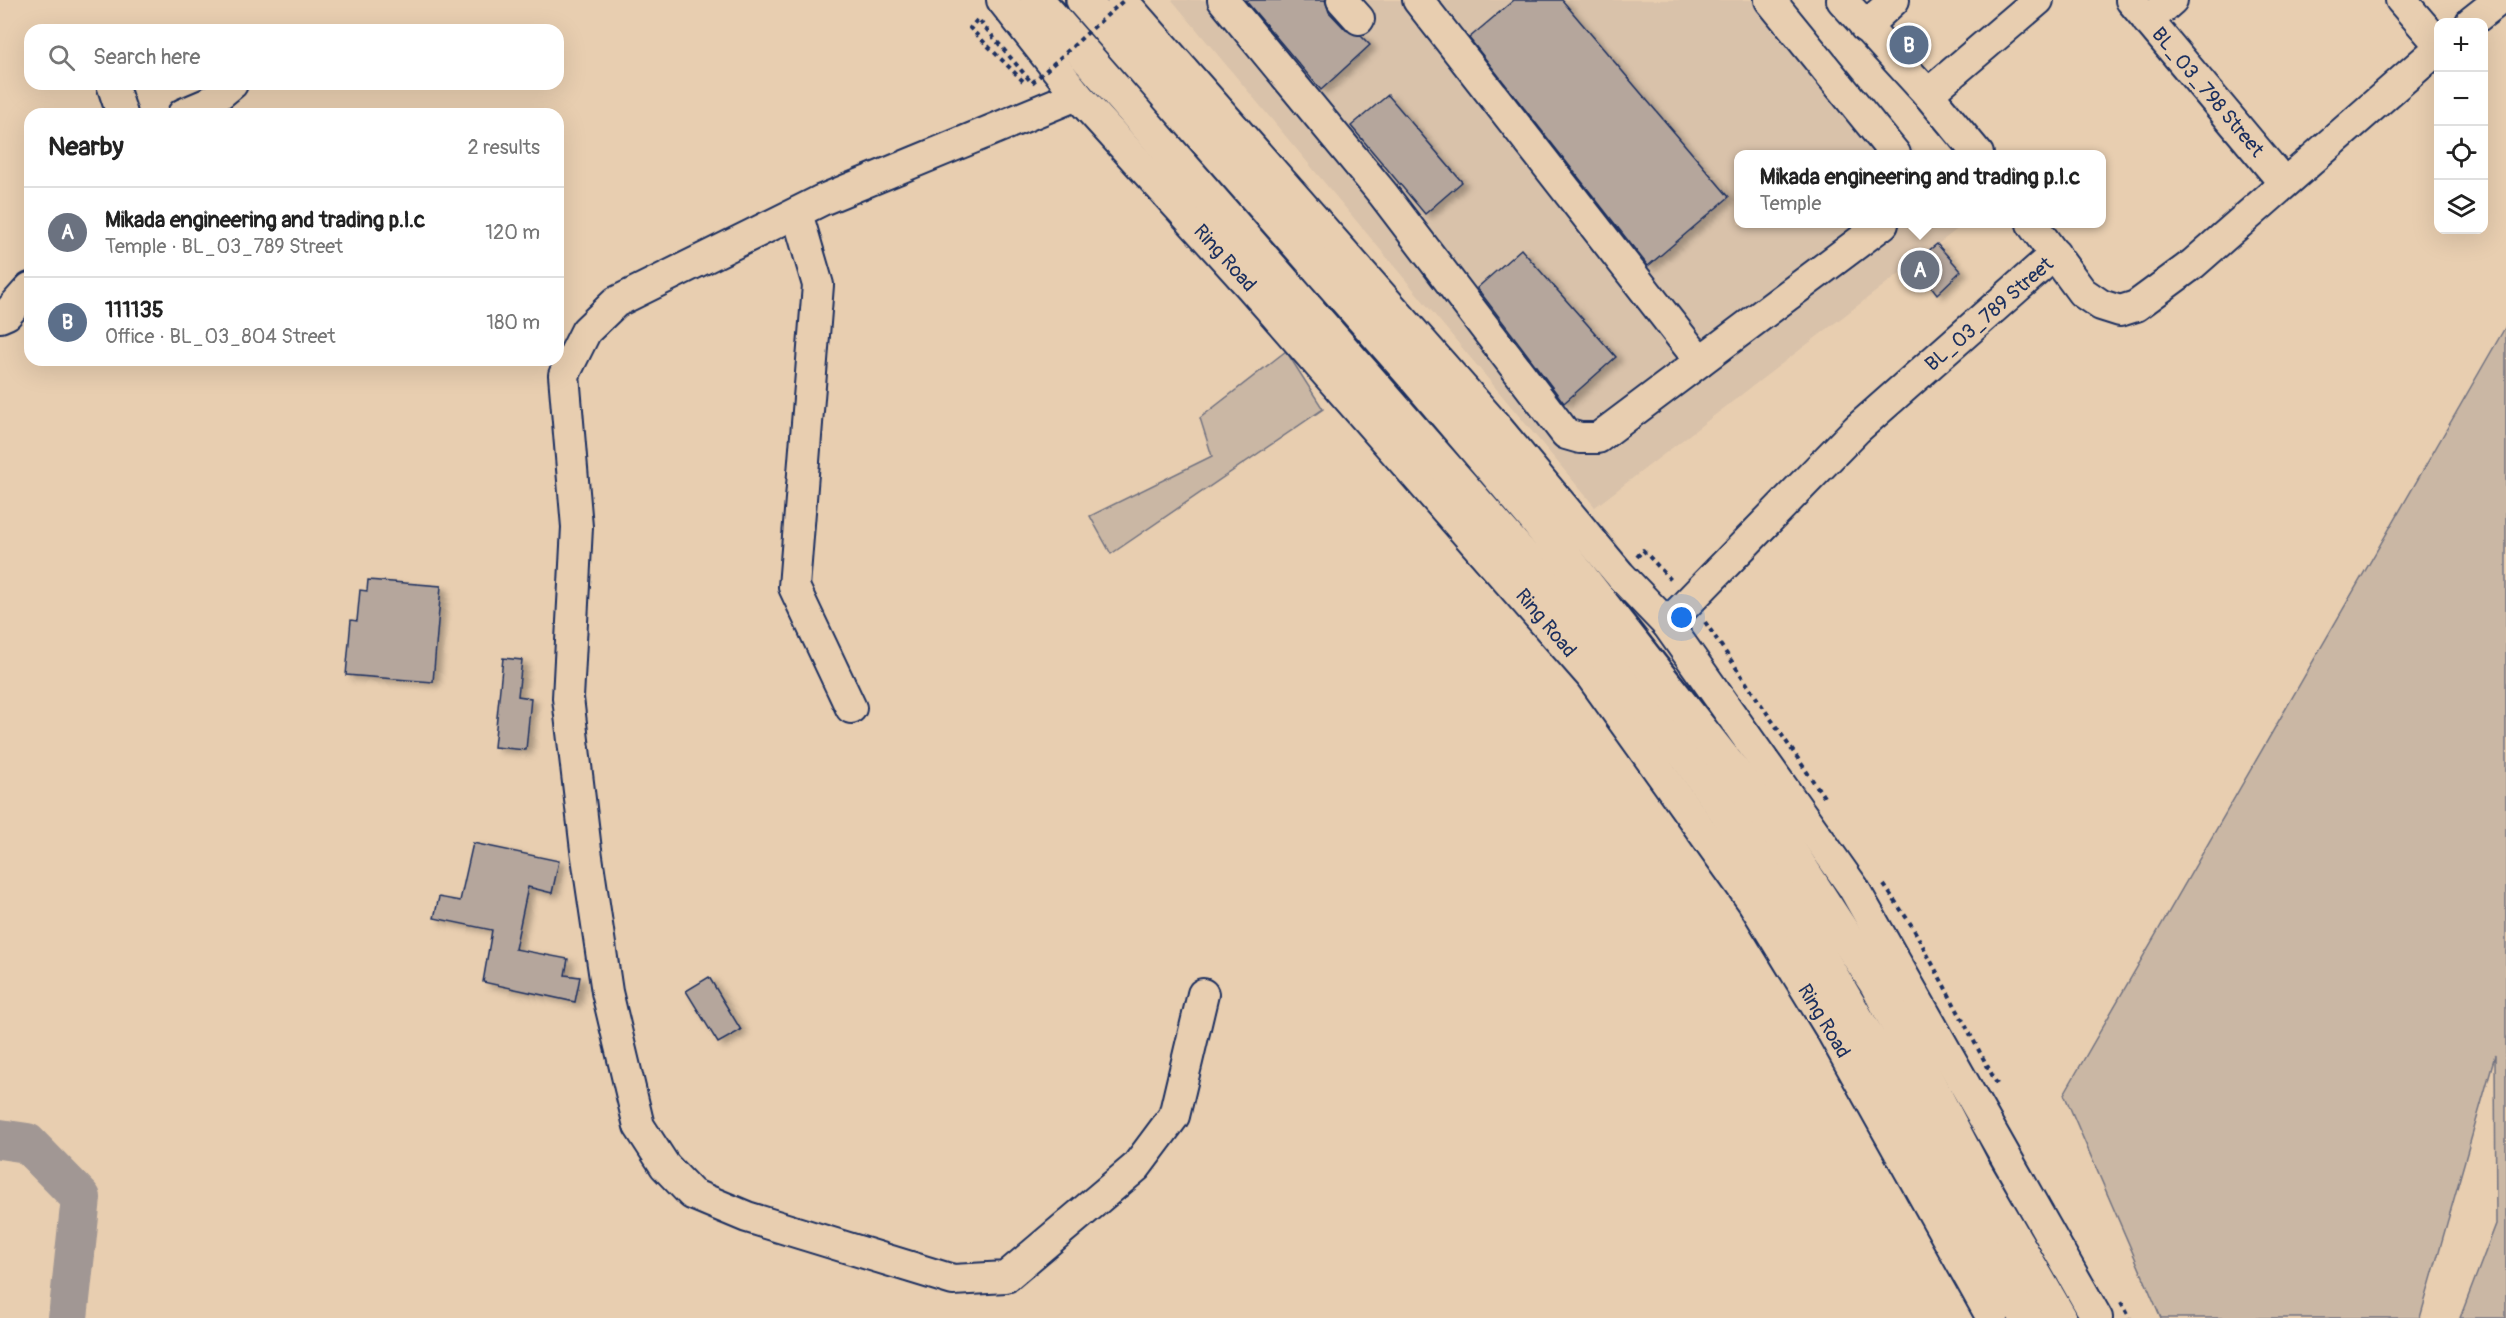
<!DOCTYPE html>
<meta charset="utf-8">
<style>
:root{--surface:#fff;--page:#f2f2f2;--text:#222;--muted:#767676;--line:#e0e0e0;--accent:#0b8043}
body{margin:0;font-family:Pangolin,sans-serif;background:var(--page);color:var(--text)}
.controls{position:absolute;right:18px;top:18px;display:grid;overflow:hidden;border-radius:12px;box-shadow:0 6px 24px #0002}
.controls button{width:54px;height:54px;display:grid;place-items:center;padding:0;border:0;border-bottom:2px solid var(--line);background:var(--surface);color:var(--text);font:30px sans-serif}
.you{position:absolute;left:1682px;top:618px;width:21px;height:21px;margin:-15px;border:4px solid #fff;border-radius:50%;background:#1a73e8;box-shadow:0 0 0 9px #1a73e833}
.badge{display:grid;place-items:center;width:39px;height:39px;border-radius:50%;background:var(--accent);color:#fff;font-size:20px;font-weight:700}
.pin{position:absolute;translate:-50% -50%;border:3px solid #fff;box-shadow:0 2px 6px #0006}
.popup{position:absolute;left:1734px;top:150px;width:372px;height:78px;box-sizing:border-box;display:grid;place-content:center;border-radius:12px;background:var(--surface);filter:drop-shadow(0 2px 4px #0005);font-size:20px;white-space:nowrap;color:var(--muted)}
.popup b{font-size:22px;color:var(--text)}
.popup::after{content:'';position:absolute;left:50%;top:100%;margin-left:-12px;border:12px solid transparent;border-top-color:var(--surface)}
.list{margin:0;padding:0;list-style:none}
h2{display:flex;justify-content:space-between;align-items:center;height:78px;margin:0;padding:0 24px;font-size:26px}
h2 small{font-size:20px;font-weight:400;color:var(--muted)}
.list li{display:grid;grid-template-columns:39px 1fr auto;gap:18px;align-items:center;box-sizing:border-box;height:90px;padding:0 24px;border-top:2px solid var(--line)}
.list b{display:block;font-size:22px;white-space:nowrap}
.list p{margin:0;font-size:20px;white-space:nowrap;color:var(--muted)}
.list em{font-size:20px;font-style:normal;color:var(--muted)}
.icon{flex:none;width:33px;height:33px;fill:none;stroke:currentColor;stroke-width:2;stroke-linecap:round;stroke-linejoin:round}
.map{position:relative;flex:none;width:2506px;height:1318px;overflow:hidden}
.search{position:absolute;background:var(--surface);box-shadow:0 6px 24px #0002;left:24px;top:24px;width:540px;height:66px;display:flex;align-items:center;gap:15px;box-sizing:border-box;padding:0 21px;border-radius:18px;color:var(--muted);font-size:22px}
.panel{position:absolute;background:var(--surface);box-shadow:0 6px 24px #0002;left:24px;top:108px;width:540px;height:258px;border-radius:18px}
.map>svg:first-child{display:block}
.built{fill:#d9c2aa}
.green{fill:#cab7a4;stroke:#727381;stroke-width:1.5}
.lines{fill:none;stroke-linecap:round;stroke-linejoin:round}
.river{stroke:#a19794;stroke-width:40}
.building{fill:#b5a69c;stroke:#1b2f5e;stroke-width:1.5;filter:url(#shadow)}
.minor-casing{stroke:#1b2f5e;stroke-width:34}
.highway-casing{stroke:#1b2f5e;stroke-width:38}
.path{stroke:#1b2f5e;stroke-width:4;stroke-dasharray:4.5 4.5;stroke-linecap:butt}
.minor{stroke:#e8ceb0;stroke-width:30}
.highway{stroke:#e8ceb0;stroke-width:33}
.path-bridge{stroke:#1b2f5e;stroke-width:4;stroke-dasharray:4.5 4.5;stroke-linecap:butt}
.labels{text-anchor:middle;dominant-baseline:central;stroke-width:4.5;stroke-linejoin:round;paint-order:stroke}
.street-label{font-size:20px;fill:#1b2f5e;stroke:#e8ceb0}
</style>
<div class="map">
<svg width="2506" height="1318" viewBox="0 0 2506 1318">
<defs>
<filter id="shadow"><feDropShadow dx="6" dy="4" stdDeviation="3" flood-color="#0004"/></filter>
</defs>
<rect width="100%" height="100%" fill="#e8ceb0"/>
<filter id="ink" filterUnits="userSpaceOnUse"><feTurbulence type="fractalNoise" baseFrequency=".0167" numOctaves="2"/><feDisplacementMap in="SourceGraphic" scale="12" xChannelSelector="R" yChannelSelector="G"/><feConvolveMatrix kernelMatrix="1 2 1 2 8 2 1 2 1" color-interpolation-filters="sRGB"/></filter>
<g filter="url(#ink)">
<polygon class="built" points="1172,0 1780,0 1918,154 1738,154 1738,224 1964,224 1595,507"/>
<g class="green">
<polygon points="2506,326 2506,1318 2460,1318 2496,1224 2495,1055 2420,1318 2161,1318 2064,1094"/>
<polygon points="1286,351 1323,409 1111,554 1090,516 1212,456 1200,418"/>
</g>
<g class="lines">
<polyline class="river" points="0,1139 27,1143 81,1198 68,1318"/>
</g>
<g class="building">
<polygon points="1245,0 1325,0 1329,12 1346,30 1361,36 1370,45 1321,90"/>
<polygon points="1514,0 1562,0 1729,197 1648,266 1469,38"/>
<polygon points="1388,95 1462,182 1425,214 1351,126"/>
<polygon points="1937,244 1961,271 1937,294 1913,263"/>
<polygon points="1521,249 1616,357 1564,403 1477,288"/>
<polygon points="368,580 441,586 433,682 346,675 351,620 357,621 360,590 367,591"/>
<polygon points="503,658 522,660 518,696 531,698 526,750 494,747"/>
<polygon points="473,843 559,861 552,893 528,887 515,949 568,959 565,975 580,977 575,1002 483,982 492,930 434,918 439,897 460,901"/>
<polygon points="709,977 741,1030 718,1043 686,991"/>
</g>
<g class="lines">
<defs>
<g id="minor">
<polyline points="1002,0 1077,95 1250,286 1591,676 1752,901 1831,1030 1992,1318"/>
<polyline points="1122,0 1495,425 1620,575 1667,624 1853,887 2097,1318"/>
<polyline points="1223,0 1383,194 1566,434 1580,438 1598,438 1883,224"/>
<polyline points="1342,0 1359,19"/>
<polyline points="1418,0 1700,361"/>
<polyline points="1770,0 1895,154"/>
<polyline points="1842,0 1928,94 1978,154"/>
<polyline points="2131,0 2284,183"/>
<polyline points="2401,0 2438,43"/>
<polyline points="2148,21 2172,0"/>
<polyline points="2471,22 2499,0"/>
<polyline points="1865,27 1894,0"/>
<polyline points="112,84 122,114"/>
<polyline points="1928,94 2038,0"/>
<polyline points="1077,95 822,200 616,302 586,331 564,375 577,527 568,698 586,850 607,992 639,1126 665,1166 692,1194 747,1217 953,1280 1006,1277 1136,1167 1174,1116 1203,994"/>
<polyline points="183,114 209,103 232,84"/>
<polyline points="797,213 818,285 794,587 851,708"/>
<polyline points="2032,224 2082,292 2101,305 2120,311 2136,306 2193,264 2438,49"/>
<polyline points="0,317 7,314 30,288"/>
<polyline points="1667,624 1857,429 2055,254"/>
</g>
<g id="highway">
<polyline points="1037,0 1544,580 1687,757 1727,813 1820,956 1893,1080 1969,1221 2026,1318"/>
<polyline points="1083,0 1411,373 1532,515 1762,808 1877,985 1972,1166 2060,1318"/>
</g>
</defs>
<use href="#minor" class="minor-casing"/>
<use href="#highway" class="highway-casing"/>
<g class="path">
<polyline points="1637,557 1643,550 1672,581"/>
<polyline points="1705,622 1824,797"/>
<polyline points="1884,885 1912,926 1997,1084"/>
<polyline points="2121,1302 2130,1318"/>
</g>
<use href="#minor" class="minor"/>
<use href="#highway" class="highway"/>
<polyline class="path-bridge" points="1023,81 970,28 978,19 1032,83 1124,0"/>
</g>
</g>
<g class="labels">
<g class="street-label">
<text transform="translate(2208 92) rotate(50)">BL_03_798 Street</text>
<text transform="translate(1225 258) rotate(48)">Ring Road</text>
<text transform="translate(1989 314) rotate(-41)">BL_03_789 Street</text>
<text transform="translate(1546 623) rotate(50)">Ring Road</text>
<text transform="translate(1824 1021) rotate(59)">Ring Road</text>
</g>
</g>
</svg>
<div class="controls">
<button>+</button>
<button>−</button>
<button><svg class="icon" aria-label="locate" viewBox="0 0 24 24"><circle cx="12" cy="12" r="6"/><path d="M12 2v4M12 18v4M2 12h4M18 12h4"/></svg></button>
<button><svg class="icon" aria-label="layers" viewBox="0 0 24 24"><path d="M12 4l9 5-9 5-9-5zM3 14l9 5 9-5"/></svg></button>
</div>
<div class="you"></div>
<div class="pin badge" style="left:1920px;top:270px;background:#6b7280">A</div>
<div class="popup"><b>Mikada engineering and trading p.l.c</b>Temple</div>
<div class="pin badge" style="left:1909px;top:45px;background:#5c6f8a">B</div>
<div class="search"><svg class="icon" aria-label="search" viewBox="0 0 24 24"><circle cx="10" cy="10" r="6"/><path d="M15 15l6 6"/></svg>Search here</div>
<section class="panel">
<h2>Nearby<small>2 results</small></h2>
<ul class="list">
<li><span class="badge" style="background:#6b7280">A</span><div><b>Mikada engineering and trading p.l.c</b><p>Temple · BL_03_789 Street</p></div><em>120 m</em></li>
<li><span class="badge" style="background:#5c6f8a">B</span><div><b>111135</b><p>Office · BL_03_804 Street</p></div><em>180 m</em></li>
</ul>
</section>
</div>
